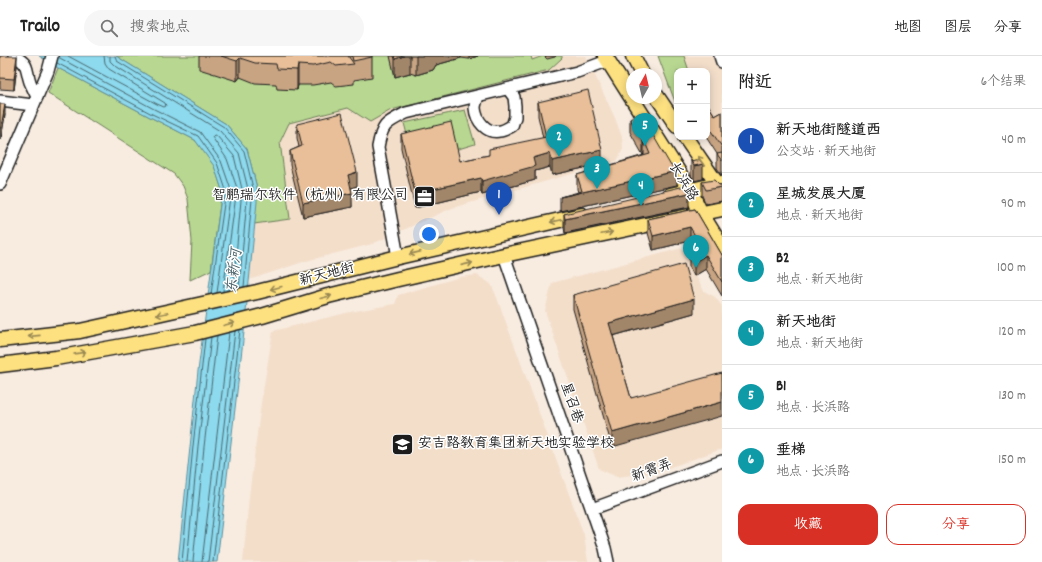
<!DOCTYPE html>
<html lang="zh">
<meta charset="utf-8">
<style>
:root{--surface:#fff;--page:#f6f6f6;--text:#222;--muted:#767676;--line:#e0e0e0;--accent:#d93025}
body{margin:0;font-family:Dekko,"LXGW WenKai TC",sans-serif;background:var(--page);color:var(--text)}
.controls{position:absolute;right:12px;top:12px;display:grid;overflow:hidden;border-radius:8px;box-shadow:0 2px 10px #0003}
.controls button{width:36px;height:36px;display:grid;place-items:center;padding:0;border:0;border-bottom:1px solid var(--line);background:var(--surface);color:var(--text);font:20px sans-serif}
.compass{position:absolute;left:626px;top:12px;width:36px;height:36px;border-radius:50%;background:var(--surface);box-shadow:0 2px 10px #0003;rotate:8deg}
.you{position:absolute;left:429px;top:178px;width:14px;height:14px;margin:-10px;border:3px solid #fff;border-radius:50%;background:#1a73e8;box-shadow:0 0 0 6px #1a73e833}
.badge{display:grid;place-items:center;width:26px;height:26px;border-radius:50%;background:var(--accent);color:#fff;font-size:13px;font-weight:700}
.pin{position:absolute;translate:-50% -33px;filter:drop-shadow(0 1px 2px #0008)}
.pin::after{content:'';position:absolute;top:21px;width:14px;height:12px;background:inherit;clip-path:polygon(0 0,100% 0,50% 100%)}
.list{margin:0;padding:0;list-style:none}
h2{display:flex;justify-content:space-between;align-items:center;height:52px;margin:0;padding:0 16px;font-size:17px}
h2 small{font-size:13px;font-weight:400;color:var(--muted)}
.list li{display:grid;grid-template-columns:26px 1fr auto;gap:12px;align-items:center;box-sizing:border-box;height:64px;padding:0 16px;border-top:1px solid var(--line)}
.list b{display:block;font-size:15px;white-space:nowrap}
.list p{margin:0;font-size:13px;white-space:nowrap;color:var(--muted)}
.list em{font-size:13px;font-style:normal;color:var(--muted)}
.actions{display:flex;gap:8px;padding:12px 16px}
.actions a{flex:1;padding:9px 0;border:1px solid var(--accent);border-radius:12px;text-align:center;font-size:14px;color:var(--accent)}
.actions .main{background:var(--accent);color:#fff}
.icon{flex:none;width:22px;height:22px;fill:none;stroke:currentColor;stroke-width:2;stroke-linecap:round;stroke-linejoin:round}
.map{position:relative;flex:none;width:722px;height:506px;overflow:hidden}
header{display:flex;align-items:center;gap:24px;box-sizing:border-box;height:56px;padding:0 20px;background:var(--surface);border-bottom:1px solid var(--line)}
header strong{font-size:19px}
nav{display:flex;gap:22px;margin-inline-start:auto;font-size:14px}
.search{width:280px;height:36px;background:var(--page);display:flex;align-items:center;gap:10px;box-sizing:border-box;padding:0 14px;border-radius:22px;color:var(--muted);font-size:15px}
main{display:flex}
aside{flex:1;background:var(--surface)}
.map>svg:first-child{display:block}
.built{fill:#f3deca}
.green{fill:#b8d891;stroke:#6a7a56}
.water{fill:#8dd9ed;stroke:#608d99}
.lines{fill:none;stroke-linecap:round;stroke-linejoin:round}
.shore{stroke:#496870;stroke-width:1}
.minor-casing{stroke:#1c1c1c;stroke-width:14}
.major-casing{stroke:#1c1c1c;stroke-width:17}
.minor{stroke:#fff;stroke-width:11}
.major{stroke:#fde080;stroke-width:14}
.wall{fill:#c8a483;stroke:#1c1c1c}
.shaded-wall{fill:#a2866a;stroke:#1c1c1c}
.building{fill:#e8bf98;stroke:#1c1c1c}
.oneway{stroke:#988853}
.labels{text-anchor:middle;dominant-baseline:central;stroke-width:3;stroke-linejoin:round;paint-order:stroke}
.street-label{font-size:14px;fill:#1c1c1c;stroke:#fff}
.poi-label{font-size:14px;fill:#1c1c1c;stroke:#fff;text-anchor:end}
.water-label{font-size:15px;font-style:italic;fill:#445e65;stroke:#fff}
</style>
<header>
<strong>Trailo</strong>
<div class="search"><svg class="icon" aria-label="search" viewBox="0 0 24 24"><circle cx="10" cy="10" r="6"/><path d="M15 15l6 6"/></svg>搜索地点</div>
<nav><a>地图</a><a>图层</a><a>分享</a></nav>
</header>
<main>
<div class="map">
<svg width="722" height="506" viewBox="0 0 722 506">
<rect width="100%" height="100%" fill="#f8ece0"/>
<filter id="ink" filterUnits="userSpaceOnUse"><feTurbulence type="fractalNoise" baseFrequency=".025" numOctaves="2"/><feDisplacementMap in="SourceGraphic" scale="8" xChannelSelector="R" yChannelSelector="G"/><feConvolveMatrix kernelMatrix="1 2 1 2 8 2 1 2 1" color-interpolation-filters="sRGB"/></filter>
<g filter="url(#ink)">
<g class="built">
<polygon points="535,0 586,0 615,62 622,81 623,93 617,105 452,152 372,188 306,205 249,224 254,168 290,163 280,86 289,67"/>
<polygon points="659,0 722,0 722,71 707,72 707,15 677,15"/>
<polygon points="682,192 704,235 715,241 722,250 722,393 657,416 617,421 599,413 545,255 552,227"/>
<polygon points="477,219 491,228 496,239 584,479 588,506 243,506 249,440 261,347 273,275 350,256 395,248 398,239 460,221"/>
</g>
<g class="green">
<polygon points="116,0 531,0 532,4 543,0 562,0 562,2 549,14 391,54 370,66 348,52 289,67 280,86 290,163 254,168 257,132 247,93 226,68"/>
<polygon points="658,0 684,0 689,15 677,15 677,51"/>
<polygon points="58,12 150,61 195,84 214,109 222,134 211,214 190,224 192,185 188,143 183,130 174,118 48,37"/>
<polygon points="465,54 475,88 455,94 410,90 404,67"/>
</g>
<polygon class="water" points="39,0 116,0 226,68 247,93 257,132 257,146 244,276 217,506 178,506 198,315 222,134 214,110 195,84 150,61 58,12"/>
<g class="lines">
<g class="shore">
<polyline points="68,0 157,48 164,51 166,50 165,47 109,13 105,7 104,0"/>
<polyline points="110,0 110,5 114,9 220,75 239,97 248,133 239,232"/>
<polyline points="115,0 117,5 224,71 244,95 253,132 244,231"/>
<polyline points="58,1 154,53 200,76 221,105 231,134 217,237"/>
<polyline points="57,7 152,58 198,80 217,107 226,134 211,238"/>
<polyline points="223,235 237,132 227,103 212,81 214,79 217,80 234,100 242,133 233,233"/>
<polyline points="182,506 193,390 205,283"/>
<polyline points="187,506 198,390 211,281"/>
<polyline points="193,506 204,391 217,280"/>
<polyline points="202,506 229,277"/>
<polyline points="208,506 235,275"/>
<polyline points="213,506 240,274"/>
</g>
<defs>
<g id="minor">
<path d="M14 0C30 9 25 11 30 26 32 31 35 36 37 41"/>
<polyline points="720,0 722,6"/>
<path d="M478 40C477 44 475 48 475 52 476 65 487 78 500 75 504 75 509 71 512 70L515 61V50L514 41 508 33"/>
<polyline points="0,45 33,49"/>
<polyline points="0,128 48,15 52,0"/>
<polyline points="504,199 605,492 608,506"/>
<path d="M398 201 378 91C382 68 386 67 406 57L577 16 607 5"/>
<polyline points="592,453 722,405"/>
</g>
<g id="major">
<polyline points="605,0 690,134 701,157 722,191"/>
<polyline points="633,0 642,18"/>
<polyline points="656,39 677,70"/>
<polyline points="685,81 722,135"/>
<polyline points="670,139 722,127"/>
<polyline points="0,284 80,275 257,236 398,201 582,159"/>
<polyline points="0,309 56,302 195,277 262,260 328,240 398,223 504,199 722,153"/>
</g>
</defs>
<use href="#minor" class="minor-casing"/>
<use href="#major" class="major-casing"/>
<use href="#minor" class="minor"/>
<use href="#major" class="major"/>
</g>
<g class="wall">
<polygon points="0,0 17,10 14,34 0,33"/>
<polygon points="199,0 348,0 349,2 349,0 372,0 372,21 354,24 354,28 336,30 331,26 313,29 298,29 297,34 277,33 276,28 255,27 240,21 237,25 199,13"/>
<polygon points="390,0 478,0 469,3 461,2 436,9 433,14 416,19 410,17 395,21"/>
<polygon points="544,0 556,0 555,1 547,3"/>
<polygon points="538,46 602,108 552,119 550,111 535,115 535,124 482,139 481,136 415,152 401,92 401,78 460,105 489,99 543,82 538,60"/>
<polygon points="707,47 715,60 722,56 722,119 717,112 717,98 706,81 707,81"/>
<polygon points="0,48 5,59 1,83 0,83"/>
<polygon points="630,63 677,129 560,155 578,136 577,133 577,119 644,99 644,98 643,99 630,76"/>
<polygon points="297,68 357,130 351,132 352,151 303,161 290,109 290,95 299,91 297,82"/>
<polygon points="691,105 703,123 694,125 691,119"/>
<polygon points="702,126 722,129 722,145 706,148 702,140"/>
<polygon points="689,151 565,177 564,172 564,158"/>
<polygon points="695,153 722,199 722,240 706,213 694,220 689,210 689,196 694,193 690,185 653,194 648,177 648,163"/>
<polygon points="573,239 694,257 613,280 631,342 612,391 573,253"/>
</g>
<g class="shaded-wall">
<polygon points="17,0 17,10 14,34 14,23"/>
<polygon points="404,0 410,0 410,17 395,21 395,3"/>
<polygon points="416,0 461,0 461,2 436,9 433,14 416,19"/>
<polygon points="469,0 478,0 469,3"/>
<polygon points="240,2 240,21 237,25 237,5"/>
<polygon points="298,9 298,29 297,34 297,14"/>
<polygon points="5,48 5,59 1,83 1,72"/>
<polygon points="644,84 644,98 643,99 643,85"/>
<polygon points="602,94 602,108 552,119 552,105"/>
<polygon points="550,97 550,111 535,115 535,124 482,139 482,125 533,102"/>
<polygon points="703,108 703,123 694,125 694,110"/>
<polygon points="677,115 677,129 560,155 560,141"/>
<polygon points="357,116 357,130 348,133 348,119"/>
<polygon points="481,122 481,136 415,152 415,137"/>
<polygon points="352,137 352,151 303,161 303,147"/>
<polygon points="689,137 689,151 565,177 565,163"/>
<polygon points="690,171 690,185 653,194 653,180"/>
<polygon points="706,199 706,213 694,220 694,206"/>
<polygon points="694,243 694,257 609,281 609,267"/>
<polygon points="722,346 722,360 612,391 612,377"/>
</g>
<g class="building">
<polygon points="0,0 17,0 14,23 0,22"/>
<polygon points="221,0 348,0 354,8 336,10 331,6 313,10 298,9 297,14 277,13 276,8 255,7 240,2 237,5"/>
<polygon points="352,0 372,0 372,1 353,5"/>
<polygon points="394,0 404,0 395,3"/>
<polygon points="588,34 602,94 552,105 550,97 533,102 535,110 482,125 481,122 415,137 401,78 451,66 460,105 489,99 489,93 546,81 538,46"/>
<polygon points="707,47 715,60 722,56 722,91 707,69"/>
<polygon points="0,48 5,48 1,72 0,72"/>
<polygon points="342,57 357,116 348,119 352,137 303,147 290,95 302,90 297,68"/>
<polygon points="640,57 671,110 673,110 677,115 560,141 582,135 577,119 650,98 644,84 643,85 630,63"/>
<polygon points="722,97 722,105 717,98"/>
<polygon points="699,103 703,108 694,110 691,105"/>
<polygon points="714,124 719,129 722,129 722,131 706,134 702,126"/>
<polygon points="685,130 689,137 565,163 564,158"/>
<polygon points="695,153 722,199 722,226 706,199 694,206 689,196 701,190 690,171 653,180 648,163"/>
<polygon points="684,208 694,243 609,267 631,342 722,317 722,346 612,377 573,239"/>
</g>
<defs><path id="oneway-shaft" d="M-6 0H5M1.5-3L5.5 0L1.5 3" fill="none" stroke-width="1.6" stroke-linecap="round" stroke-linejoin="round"/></defs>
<g class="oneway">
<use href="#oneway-shaft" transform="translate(701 105) rotate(-124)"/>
<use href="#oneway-shaft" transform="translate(556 165) rotate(167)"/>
<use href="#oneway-shaft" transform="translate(607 177) rotate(-12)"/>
<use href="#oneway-shaft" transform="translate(415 197) rotate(167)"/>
<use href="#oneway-shaft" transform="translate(467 208) rotate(-13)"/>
<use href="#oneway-shaft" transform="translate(276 232) rotate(166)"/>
<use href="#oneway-shaft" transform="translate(326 241) rotate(-15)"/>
<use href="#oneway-shaft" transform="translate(162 258) rotate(168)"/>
<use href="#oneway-shaft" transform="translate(229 268) rotate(-14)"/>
<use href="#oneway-shaft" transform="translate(34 280) rotate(174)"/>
<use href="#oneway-shaft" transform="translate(80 297) rotate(-10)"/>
</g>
</g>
<defs>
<symbol id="office-square" viewBox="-11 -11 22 22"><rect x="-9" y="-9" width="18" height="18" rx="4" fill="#1c1c1c" stroke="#fff"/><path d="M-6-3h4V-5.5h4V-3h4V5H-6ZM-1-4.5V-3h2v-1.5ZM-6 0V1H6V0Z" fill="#fff"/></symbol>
<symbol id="school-square" viewBox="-11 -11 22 22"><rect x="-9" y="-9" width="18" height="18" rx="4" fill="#1c1c1c" stroke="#fff"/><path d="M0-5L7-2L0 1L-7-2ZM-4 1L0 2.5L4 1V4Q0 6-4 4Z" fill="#fff"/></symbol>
</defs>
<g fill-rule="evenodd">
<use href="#office-square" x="412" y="128" width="25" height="25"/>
<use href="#school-square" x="390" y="376" width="25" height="25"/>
</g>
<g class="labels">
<g class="street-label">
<text transform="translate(683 126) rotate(59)">长浜路</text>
<text transform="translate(327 219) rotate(-14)">新天地街</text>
<text transform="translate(571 347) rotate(71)">星召巷</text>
<text transform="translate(652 415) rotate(-20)">新霄弄</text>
</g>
<g class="poi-label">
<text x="408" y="140">智鹏瑞尔软件（杭州）有限公司</text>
<text x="418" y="388" text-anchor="start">安吉路教育集团新天地实验学校</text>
</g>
<g class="water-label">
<text transform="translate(235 215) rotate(-83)">东新河</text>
</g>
</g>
</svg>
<div class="controls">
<button>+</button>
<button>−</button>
</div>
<svg class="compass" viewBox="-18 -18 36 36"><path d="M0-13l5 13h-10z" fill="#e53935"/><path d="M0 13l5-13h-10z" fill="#767676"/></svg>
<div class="you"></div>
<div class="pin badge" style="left:499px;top:159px;background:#1a4fb4">1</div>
<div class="pin badge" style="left:559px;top:101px;background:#0f9aa8">2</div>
<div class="pin badge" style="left:597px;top:133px;background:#0f9aa8">3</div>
<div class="pin badge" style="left:641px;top:150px;background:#0f9aa8">4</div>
<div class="pin badge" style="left:645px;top:90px;background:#0f9aa8">5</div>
<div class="pin badge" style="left:696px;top:212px;background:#0f9aa8">6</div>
</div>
<aside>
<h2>附近<small>6个结果</small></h2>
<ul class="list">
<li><span class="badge" style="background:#1a4fb4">1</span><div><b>新天地街隧道西</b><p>公交站 · 新天地街</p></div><em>40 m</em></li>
<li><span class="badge" style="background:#0f9aa8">2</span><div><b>星城发展大厦</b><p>地点 · 新天地街</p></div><em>90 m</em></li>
<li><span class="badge" style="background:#0f9aa8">3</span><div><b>B2</b><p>地点 · 新天地街</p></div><em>100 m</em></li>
<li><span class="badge" style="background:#0f9aa8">4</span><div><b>新天地街</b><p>地点 · 新天地街</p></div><em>120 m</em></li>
<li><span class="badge" style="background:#0f9aa8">5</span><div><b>B1</b><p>地点 · 长浜路</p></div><em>130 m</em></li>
<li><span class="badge" style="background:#0f9aa8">6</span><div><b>垂梯</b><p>地点 · 长浜路</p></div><em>150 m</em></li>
</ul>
<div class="actions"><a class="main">收藏</a><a>分享</a></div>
</aside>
</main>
